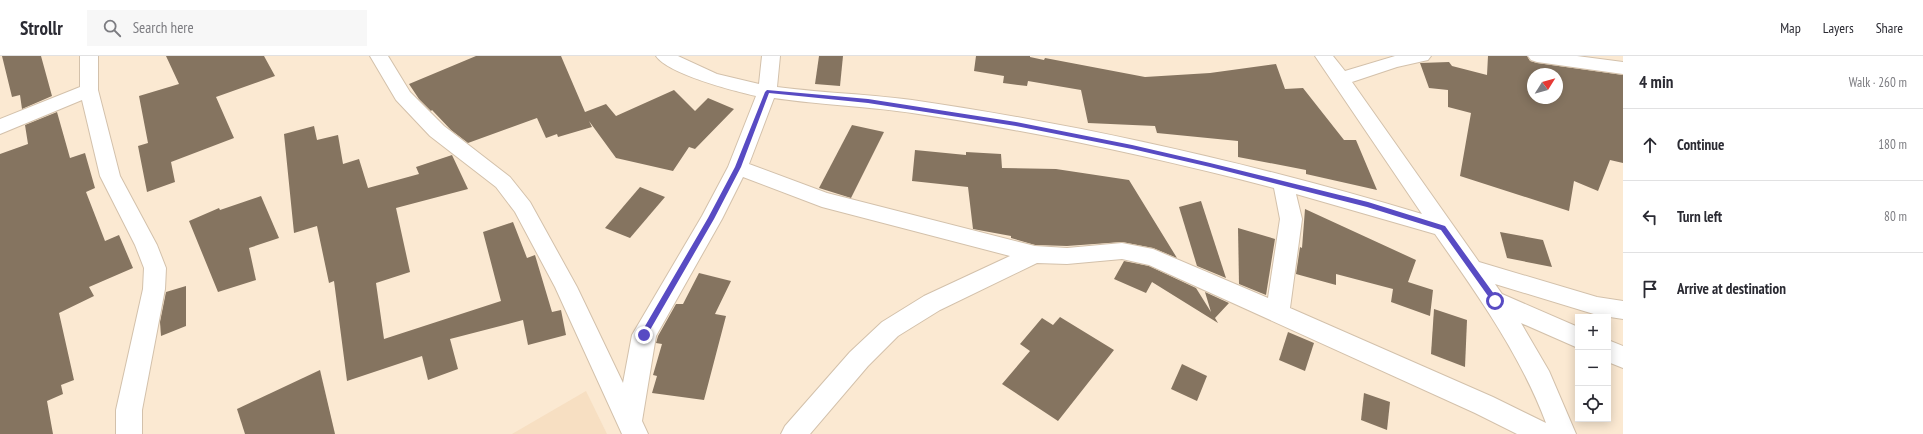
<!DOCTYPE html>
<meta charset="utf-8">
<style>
:root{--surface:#fff;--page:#f7f7f7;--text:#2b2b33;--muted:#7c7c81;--line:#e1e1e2}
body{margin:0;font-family:"PT Sans Narrow",sans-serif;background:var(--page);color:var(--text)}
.controls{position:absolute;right:12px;bottom:12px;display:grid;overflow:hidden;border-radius:0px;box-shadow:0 2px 10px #0003}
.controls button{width:36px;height:36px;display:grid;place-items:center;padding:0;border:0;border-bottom:1px solid var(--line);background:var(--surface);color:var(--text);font:20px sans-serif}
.compass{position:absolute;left:1527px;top:12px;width:36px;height:36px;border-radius:50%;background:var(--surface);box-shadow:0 2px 10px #0003;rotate:53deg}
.stop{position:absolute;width:12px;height:12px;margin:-9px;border:3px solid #584bc3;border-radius:50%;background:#fff}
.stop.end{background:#584bc3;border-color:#fff;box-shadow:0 1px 4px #0008}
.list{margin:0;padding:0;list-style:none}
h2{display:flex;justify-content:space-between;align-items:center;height:52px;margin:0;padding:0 16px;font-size:17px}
h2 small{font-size:13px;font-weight:400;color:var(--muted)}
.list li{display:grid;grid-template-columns:26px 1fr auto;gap:12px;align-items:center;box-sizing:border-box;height:72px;padding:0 16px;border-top:1px solid var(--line)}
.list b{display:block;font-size:15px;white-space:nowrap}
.list em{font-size:13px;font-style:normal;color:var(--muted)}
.icon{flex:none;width:22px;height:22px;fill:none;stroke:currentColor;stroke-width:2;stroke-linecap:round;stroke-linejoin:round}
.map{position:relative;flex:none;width:1623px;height:378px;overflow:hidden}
header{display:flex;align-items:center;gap:24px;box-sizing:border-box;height:56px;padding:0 20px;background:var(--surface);border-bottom:1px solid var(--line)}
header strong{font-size:19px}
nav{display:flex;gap:22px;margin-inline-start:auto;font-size:14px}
.search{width:280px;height:36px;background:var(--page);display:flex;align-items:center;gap:10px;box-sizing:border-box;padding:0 14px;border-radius:0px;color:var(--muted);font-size:15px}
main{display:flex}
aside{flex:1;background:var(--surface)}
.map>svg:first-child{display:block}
.built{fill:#f7dfc2}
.building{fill:#857460;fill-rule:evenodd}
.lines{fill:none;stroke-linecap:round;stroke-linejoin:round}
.minor-casing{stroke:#d3c1ab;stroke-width:2}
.minor{fill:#fff;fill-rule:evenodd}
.route{fill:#584bc3}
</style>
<header>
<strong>Strollr</strong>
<div class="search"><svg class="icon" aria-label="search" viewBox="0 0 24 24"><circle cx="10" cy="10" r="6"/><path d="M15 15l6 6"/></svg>Search here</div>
<nav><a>Map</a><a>Layers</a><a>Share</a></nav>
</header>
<main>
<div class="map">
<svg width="1623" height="378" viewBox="0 0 1623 378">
<rect width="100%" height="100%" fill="#fbe9d2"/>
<polygon class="built" points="586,335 607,378 512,378"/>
<g class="building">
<polygon points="2,0 41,0 52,40 22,53 20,39 12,41"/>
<polygon points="166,0 264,0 275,20 216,41 234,82 171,106 175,126 147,136 138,90 148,87 139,40 179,28"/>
<polygon points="476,0 561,0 585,56 606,48 616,60 674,34 695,55 708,42 734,53 695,93 689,91 673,115 616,102 589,65 592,71 558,81 557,78 546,82 537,62 468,87 451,74 432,54 431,55 419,43 409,28"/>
<polygon points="819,0 843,0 840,30 815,28"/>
<polygon points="976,0 1030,0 1030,1 1044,4 1045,2 1145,21 1210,17 1276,8 1285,33 1303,32 1344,84 1356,84 1377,134 1306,118 1306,114 1238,101 1238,85 1157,77 1155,70 1088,67 1081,34 1028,25 1027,30 1003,27 1004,20 974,15"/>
<path d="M1488 0H1527L1530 5 1537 7 1623 19V107L1610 104 1598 135 1574 125 1569 155 1460 120 1471 57 1448 51V34L1429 32 1420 7 1449 6 1452 10 1487 19ZM1533 18H1557V42H1533Z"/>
<polygon points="57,56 70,102 85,97 95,132 86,136 105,185 119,179 133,212 89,231 94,240 59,257 74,324 61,329 63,338 47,345 53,378 0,378 0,98 28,88 25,69"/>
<polygon points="852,69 884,76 851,142 819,132"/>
<polygon points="314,70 317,84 338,79 343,108 359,103 368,132 419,118 416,111 452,99 468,133 396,152 410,216 376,227 384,283 501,245 483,176 513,166 527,202 535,199 552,256 561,254 566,279 528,289 523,264 450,283 458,313 428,324 422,300 347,325 334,225 329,227 317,170 294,177 284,78"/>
<polygon points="915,94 966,99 966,96 1001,98 1002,112 1056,113 1129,124 1177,202 1153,192 1122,186 1067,190 1035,189 1011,182 1011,180 973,173 968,131 912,125"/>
<polygon points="640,131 665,141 630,182 605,172"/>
<polygon points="261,140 279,182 249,192 256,224 218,236 189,165 219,152 220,154"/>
<polygon points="1201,145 1226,222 1197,210 1179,151"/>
<polygon points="1305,153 1416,204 1408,226 1433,234 1430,260 1391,246 1393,233 1336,218 1336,229 1296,218 1300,191 1302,192"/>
<polygon points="1238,172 1275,183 1266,239 1239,228"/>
<polygon points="1500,176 1543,184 1552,211 1507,202"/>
<polygon points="1124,205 1149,210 1196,232 1211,256 1205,236 1229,247 1215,262 1218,267 1152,226 1146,237 1114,223"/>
<polygon points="699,217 731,225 715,258 726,260 704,344 652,337 657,320 653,319 662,288 656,287 658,280 676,248 683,248"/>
<polygon points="186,230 186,270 161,280 160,266 166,236"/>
<polygon points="1434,253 1467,264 1465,311 1431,298"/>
<polygon points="1060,261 1114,294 1058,365 1002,328 1030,295 1020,288 1042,262 1053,269"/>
<polygon points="1288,276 1314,287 1305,315 1279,304"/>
<polygon points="1182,308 1207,320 1197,345 1171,333"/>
<polygon points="320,314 335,378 245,378 237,353"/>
<polygon points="1364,337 1390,346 1387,374 1361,364"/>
</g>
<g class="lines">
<defs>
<g id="minor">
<polygon points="80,0 98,0 98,34 120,120 157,189 166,212 165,233 142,354 142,378 116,378 116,354 143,233 144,212 135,189 100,120 82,44 0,78 0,63 80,31"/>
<path d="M370 0H388L410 36 444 70 510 121 530 146 577 231 623 327 632 279 702 160 728 111 756 40C734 35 668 18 656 0H678L717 18 759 28 762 0H780L777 31C822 37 867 38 912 44 1084 69 1255 108 1422 158L1315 0H1333L1345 15 1395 0H1431L1428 4 1397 11 1352 26 1479 206 1597 241 1623 245V263L1597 259 1495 228 1502 238 1578 271V292L1521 267 1549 315 1576 378H1517L1475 357 1149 209 1122 203 1067 208 1037 207 940 254 898 280 868 310 810 378H781L785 370 850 296 882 266 924 240 1010 200 822 151 743 121 722 163 656 280 642 365 648 378H622L555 231 515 156 496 131 430 80 396 44ZM774 42C820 49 866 50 912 57 1034 75 1155 101 1274 132L1280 163 1268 242 1153 193 1122 187 1067 192 1035 190 827 137 749 108ZM1296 138 1435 178C1477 238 1520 298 1546 367L1493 341 1290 252 1302 163Z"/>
<polygon points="1528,0 1577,0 1623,6 1623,18 1537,6 1531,4"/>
<polygon points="1608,284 1623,290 1623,312 1608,306"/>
</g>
</defs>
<use href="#minor" class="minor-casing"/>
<use href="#minor" class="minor"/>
</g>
<polygon class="route" points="767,34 868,43 1016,66 1132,89 1210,107 1368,146 1445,170 1499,245 1498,247 1493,247 1441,174 1367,151 1210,111 1132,93 1016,70 868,47 769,37 741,111 714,163 646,281 641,281 641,277 708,162 735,111 765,36"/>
</svg>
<div class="controls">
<button>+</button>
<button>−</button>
<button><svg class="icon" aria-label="locate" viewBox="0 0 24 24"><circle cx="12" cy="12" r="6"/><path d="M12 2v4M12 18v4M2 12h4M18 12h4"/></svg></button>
</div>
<svg class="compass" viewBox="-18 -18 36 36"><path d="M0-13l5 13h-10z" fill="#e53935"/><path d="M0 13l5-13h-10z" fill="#7c7c81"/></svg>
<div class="stop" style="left:1495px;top:245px"></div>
<div class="stop end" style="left:644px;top:279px"></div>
</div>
<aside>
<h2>4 min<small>Walk · 260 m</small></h2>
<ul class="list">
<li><svg class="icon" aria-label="ahead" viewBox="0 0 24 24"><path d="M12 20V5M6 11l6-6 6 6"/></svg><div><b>Continue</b></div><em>180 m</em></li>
<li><svg class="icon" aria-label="left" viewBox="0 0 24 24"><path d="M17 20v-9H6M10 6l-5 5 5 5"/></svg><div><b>Turn left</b></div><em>80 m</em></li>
<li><svg class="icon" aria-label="arrive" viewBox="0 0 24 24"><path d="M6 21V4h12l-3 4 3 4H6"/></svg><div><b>Arrive at destination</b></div></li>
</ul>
</aside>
</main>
